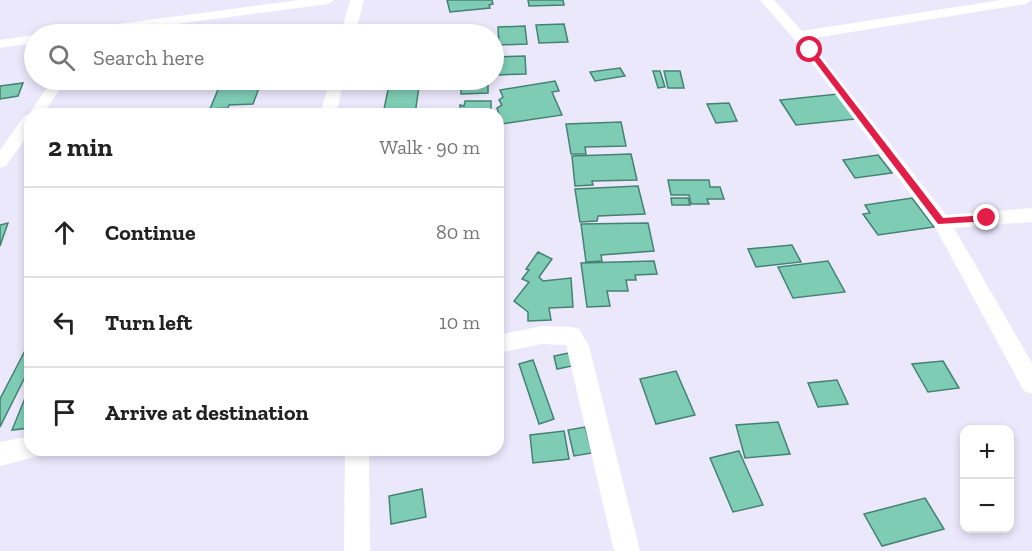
<!DOCTYPE html>
<meta charset="utf-8">
<style>
:root{--surface:#fff;--page:#f6f6f6;--text:#222;--muted:#767676;--line:#e0e0e0}
body{margin:0;font-family:"Zilla Slab",serif;background:var(--page);color:var(--text)}
.controls{position:absolute;right:18px;bottom:18px;display:grid;overflow:hidden;border-radius:12px;box-shadow:0 3px 9px #0003}
.controls button{width:54px;height:54px;display:grid;place-items:center;padding:0;border:0;border-bottom:2px solid var(--line);background:var(--surface);color:var(--text);font:30px sans-serif}
.stop{position:absolute;width:18px;height:18px;margin:-14px;border:4px solid #e11d48;border-radius:50%;background:#fff}
.stop.end{background:#e11d48;border-color:#fff;box-shadow:0 2px 6px #0008}
.list{margin:0;padding:0;list-style:none}
h2{display:flex;justify-content:space-between;align-items:center;height:78px;margin:0;padding:0 24px;font-size:26px}
h2 small{font-size:20px;font-weight:400;color:var(--muted)}
.list li{display:grid;grid-template-columns:39px 1fr auto;gap:18px;align-items:center;box-sizing:border-box;height:90px;padding:0 24px;border-top:2px solid var(--line)}
.list b{display:block;font-size:22px;white-space:nowrap}
.list em{font-size:20px;font-style:normal;color:var(--muted)}
.icon{flex:none;width:33px;height:33px;fill:none;stroke:currentColor;stroke-width:2;stroke-linecap:round;stroke-linejoin:round}
.map{position:relative;flex:none;width:1032px;height:551px;overflow:hidden}
.search{position:absolute;background:var(--surface);box-shadow:0 3px 9px #0003;left:24px;top:24px;width:480px;height:66px;display:flex;align-items:center;gap:15px;box-sizing:border-box;padding:0 21px;border-radius:33px;color:var(--muted);font-size:22px}
.panel{position:absolute;background:var(--surface);box-shadow:0 3px 9px #0003;left:24px;top:108px;width:480px;height:348px;border-radius:18px}
.map>svg:first-child{display:block}
.building{fill:#7fccb5;stroke:#458271;stroke-width:1.5}
.lines{fill:none;stroke-linecap:round;stroke-linejoin:round}
.street{fill:#fff;fill-rule:evenodd}
.route{fill:#e11d48}
</style>
<div class="map">
<svg width="1032" height="551" viewBox="0 0 1032 551">
<rect width="100%" height="100%" fill="#ebe8fc"/>
<g class="building">
<polygon points="447,0 492,0 493,4 489,5 490,8 450,12"/>
<polygon points="528,0 563,0 564,5 529,6"/>
<polygon points="564,24 568,42 539,43 536,25"/>
<polygon points="525,26 527,44 499,45 498,27"/>
<polygon points="525,56 526,74 497,75 496,57"/>
<polygon points="620,68 625,76 595,81 590,72"/>
<polygon points="653,71 660,71 665,87 658,88"/>
<polygon points="664,71 680,71 684,88 668,88"/>
<polygon points="87,80 130,80 128,83 110,84 108,87 82,88"/>
<polygon points="222,80 262,80 253,104 229,105 228,108 210,109"/>
<polygon points="390,80 420,80 415,114 383,114"/>
<polygon points="461,80 488,80 488,93 461,94"/>
<polygon points="555,81 559,91 552,92 562,115 502,124 497,108 502,105 499,100 503,97 500,90"/>
<polygon points="23,83 18,96 0,99 0,86"/>
<polygon points="838,94 856,119 796,125 780,100"/>
<polygon points="465,101 491,101 491,114 460,114 460,105 464,106"/>
<polygon points="729,103 737,121 716,123 707,104"/>
<polygon points="621,122 626,146 585,147 586,154 571,154 566,124"/>
<polygon points="631,154 637,180 592,181 593,185 575,186 572,156"/>
<polygon points="878,155 892,173 855,178 843,160"/>
<polygon points="668,180 709,180 710,187 720,187 724,199 707,199 709,204 691,204 689,195 671,195"/>
<polygon points="638,186 645,214 598,216 597,221 580,222 575,189"/>
<polygon points="671,198 688,198 690,205 672,205"/>
<polygon points="912,198 934,227 878,235 863,214 870,213 865,205"/>
<polygon points="8,223 0,246 0,225"/>
<polygon points="648,223 654,251 601,255 602,261 586,262 581,224"/>
<polygon points="792,245 801,262 756,267 748,249"/>
<polygon points="538,252 552,259 539,277 543,281 571,278 573,307 549,308 551,320 528,321 528,312 514,301 529,282 522,279 529,270 526,269"/>
<polygon points="654,261 657,274 635,275 636,280 626,280 628,291 607,291 610,306 587,307 581,263"/>
<polygon points="828,261 845,292 793,298 778,267"/>
<polygon points="30,341 30,367 0,427 0,399"/>
<polygon points="569,353 572,366 557,369 554,356"/>
<polygon points="533,360 554,419 539,424 519,364"/>
<polygon points="943,361 959,388 928,392 912,364"/>
<polygon points="676,371 695,415 656,424 640,379"/>
<polygon points="837,380 848,404 818,407 808,383"/>
<polygon points="30,386 30,428 12,430"/>
<polygon points="778,422 790,454 745,458 736,425"/>
<polygon points="585,427 592,453 574,456 568,430"/>
<polygon points="564,431 569,459 533,463 530,435"/>
<polygon points="739,451 763,505 733,512 710,458"/>
<polygon points="422,489 426,517 391,524 389,496"/>
<polygon points="925,498 944,529 882,546 864,514"/>
</g>
<g class="lines">
<g class="street">
<polygon points="299,0 334,0 328,4 100,34 66,34 73,30"/>
<polygon points="350,0 364,0 355,34 341,34"/>
<polygon points="760,0 774,0 802,31 1001,0 1032,0 1026,4 808,39 946,215 1032,208 1032,222 954,228 1032,363 1032,394 1024,391 935,227 794,39"/>
<polygon points="34,35 34,43 0,48 0,40"/>
<polygon points="52,80 66,80 43,114 30,114 30,132 6,166 0,168 0,150 24,116 28,115"/>
<polygon points="330,80 344,80 336,114 320,114"/>
<polygon points="542,326 572,327 579,329 589,346 640,551 614,551 566,345 542,344 498,353 498,335"/>
<polygon points="30,436 30,450 41,450 38,456 0,466 0,442"/>
<polygon points="345,450 369,450 370,551 344,551"/>
</g>
</g>
<polygon class="route" points="807,48 812,48 943,218 987,215 990,216 990,221 938,224 807,51"/>
</svg>
<div class="controls">
<button>+</button>
<button>−</button>
</div>
<div class="stop" style="left:810px;top:50px"></div>
<div class="stop end" style="left:987px;top:218px"></div>
<div class="search"><svg class="icon" aria-label="search" viewBox="0 0 24 24"><circle cx="10" cy="10" r="6"/><path d="M15 15l6 6"/></svg>Search here</div>
<section class="panel">
<h2>2 min<small>Walk · 90 m</small></h2>
<ul class="list">
<li><svg class="icon" aria-label="ahead" viewBox="0 0 24 24"><path d="M12 20V5M6 11l6-6 6 6"/></svg><div><b>Continue</b></div><em>80 m</em></li>
<li><svg class="icon" aria-label="left" viewBox="0 0 24 24"><path d="M17 20v-9H6M10 6l-5 5 5 5"/></svg><div><b>Turn left</b></div><em>10 m</em></li>
<li><svg class="icon" aria-label="arrive" viewBox="0 0 24 24"><path d="M6 21V4h12l-3 4 3 4H6"/></svg><div><b>Arrive at destination</b></div></li>
</ul>
</section>
</div>
